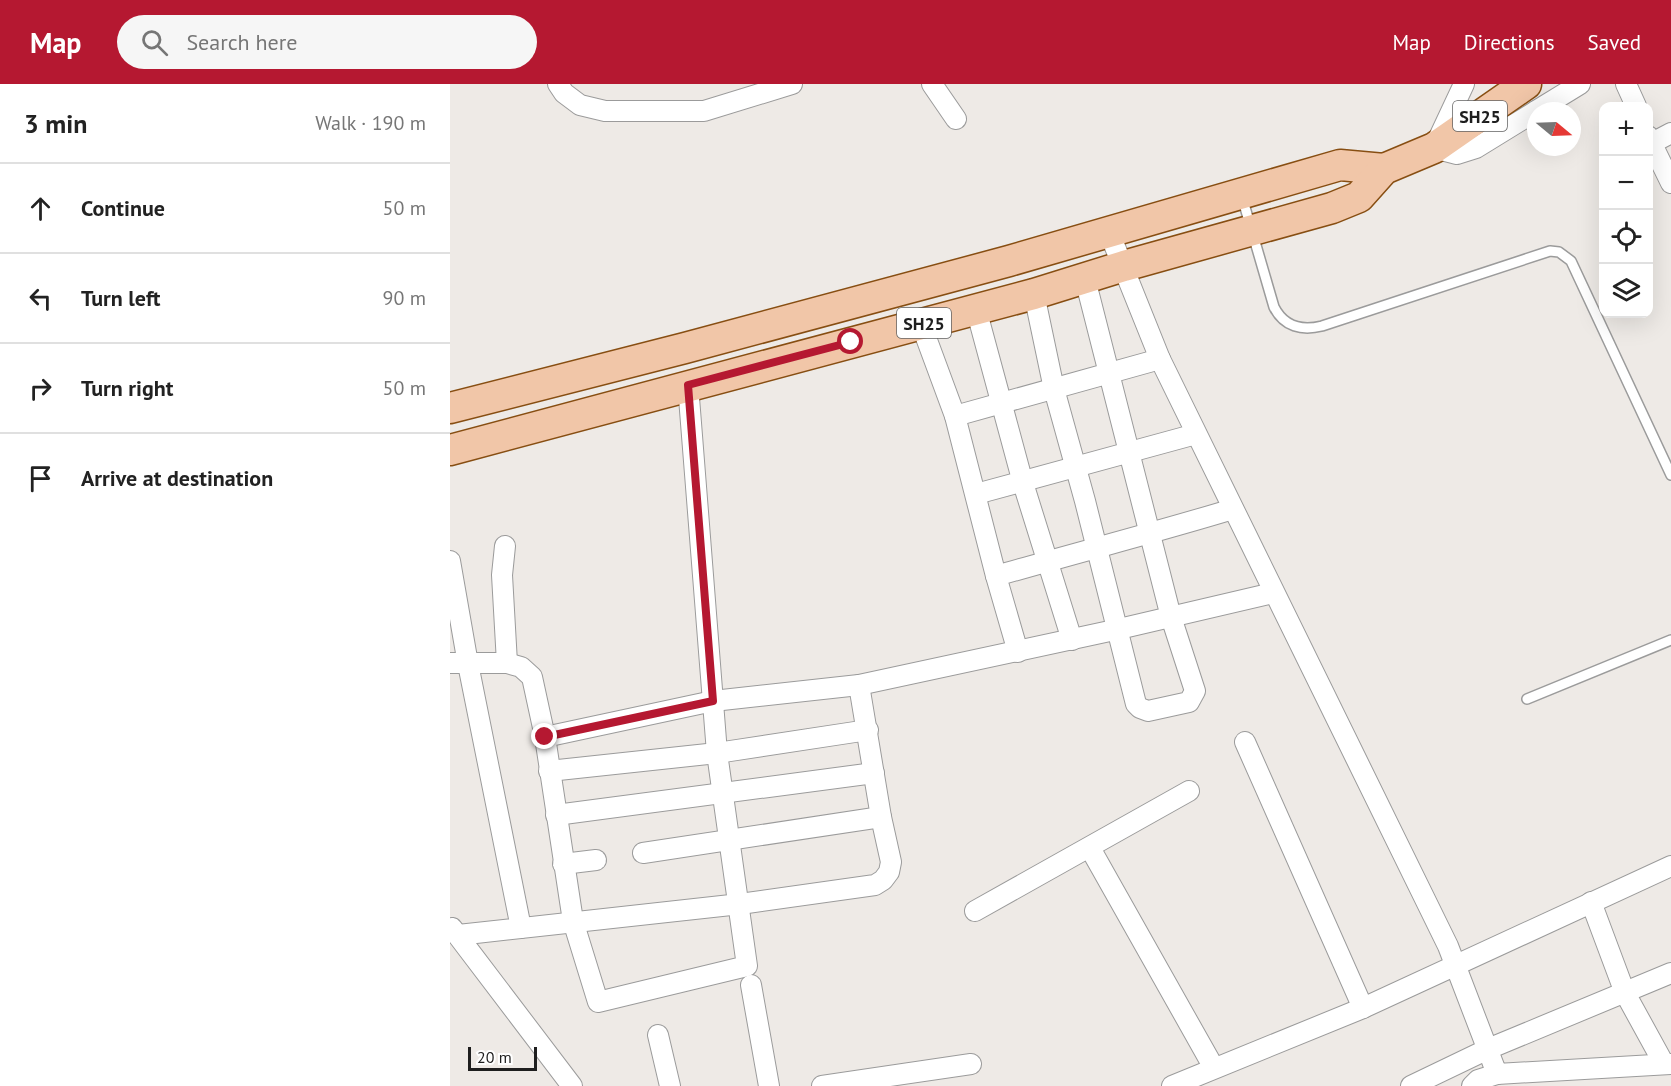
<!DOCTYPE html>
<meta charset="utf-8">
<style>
:root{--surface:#fff;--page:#f6f6f6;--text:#222;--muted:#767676;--line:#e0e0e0;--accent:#b51831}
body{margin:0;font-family:"PT Sans",sans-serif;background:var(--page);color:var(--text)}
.controls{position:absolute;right:18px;top:18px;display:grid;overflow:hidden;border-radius:12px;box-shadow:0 6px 24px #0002}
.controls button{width:54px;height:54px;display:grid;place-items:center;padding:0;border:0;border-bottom:2px solid var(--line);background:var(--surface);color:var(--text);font:30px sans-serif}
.compass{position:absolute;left:1077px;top:18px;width:54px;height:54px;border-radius:50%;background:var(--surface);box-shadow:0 6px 24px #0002;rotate:109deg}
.scale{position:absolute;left:18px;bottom:15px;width:69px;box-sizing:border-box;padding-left:6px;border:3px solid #1e1e1e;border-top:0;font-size:16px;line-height:21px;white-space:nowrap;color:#1e1e1e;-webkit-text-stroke:4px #fff;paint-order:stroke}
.stop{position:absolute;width:18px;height:18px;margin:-14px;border:4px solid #b51831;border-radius:50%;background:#fff}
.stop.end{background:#b51831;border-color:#fff;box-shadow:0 2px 6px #0008}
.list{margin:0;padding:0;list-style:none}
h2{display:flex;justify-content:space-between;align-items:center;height:78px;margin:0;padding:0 24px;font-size:26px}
h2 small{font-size:20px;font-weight:400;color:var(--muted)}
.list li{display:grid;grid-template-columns:39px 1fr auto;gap:18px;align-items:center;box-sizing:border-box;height:90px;padding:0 24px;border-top:2px solid var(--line)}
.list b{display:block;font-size:22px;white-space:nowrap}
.list em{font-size:20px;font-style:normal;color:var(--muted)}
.icon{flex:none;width:33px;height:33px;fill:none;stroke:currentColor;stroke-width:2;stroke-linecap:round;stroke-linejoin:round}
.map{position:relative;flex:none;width:1221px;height:1002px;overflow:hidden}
header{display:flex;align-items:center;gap:36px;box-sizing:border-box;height:84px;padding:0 30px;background:var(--accent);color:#fff}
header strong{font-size:28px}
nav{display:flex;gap:33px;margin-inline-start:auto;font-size:21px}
.search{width:420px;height:54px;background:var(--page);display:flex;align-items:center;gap:15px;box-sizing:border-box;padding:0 21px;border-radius:33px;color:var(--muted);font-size:22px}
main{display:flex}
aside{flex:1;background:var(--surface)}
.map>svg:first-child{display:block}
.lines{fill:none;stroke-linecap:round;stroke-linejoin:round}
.service-casing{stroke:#9b9b9b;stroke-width:12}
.minor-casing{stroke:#9b9b9b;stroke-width:22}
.primary-casing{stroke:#874e12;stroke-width:33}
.service{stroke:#fff;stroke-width:9}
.minor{stroke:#fff;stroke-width:20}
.primary{stroke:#f1c6a8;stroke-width:30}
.route{stroke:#b51831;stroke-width:8}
.labels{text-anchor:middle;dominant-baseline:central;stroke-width:6;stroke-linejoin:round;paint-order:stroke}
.shield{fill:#fff;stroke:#626262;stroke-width:1.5}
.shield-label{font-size:18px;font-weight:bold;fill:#1e1e1e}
</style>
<header>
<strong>Map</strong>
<div class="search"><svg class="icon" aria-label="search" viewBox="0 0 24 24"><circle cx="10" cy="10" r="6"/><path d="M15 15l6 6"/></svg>Search here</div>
<nav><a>Map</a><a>Directions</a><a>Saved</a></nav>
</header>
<main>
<aside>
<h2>3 min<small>Walk · 190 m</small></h2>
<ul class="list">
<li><svg class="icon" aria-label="ahead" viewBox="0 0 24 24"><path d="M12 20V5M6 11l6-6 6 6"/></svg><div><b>Continue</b></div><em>50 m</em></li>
<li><svg class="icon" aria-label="left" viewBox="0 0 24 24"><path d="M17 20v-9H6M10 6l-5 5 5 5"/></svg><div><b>Turn left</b></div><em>90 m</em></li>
<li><svg class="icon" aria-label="right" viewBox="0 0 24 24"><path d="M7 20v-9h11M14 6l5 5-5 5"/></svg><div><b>Turn right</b></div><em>50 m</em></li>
<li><svg class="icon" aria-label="arrive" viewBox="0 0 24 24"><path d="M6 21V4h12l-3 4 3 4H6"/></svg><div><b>Arrive at destination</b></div></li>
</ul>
</aside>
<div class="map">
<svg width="1221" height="1002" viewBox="0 0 1221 1002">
<rect width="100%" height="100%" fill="#eeeae6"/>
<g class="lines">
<defs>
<g id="service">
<path d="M792 113 824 223C834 243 852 247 872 242L1100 167 1109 168 1121 177 1221 391"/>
<polyline points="1077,615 1221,556"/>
</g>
<g id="minor">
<polyline points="108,0 114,9 130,21 155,27 254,27 342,0"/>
<polyline points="482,0 506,35"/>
<polyline points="1014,0 984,64 1007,70 1026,64 1086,27"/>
<polyline points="1176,0 1186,22"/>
<polyline points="1086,27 1130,0"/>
<polyline points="1198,52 1221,99"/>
<polyline points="1202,59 1221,49"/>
<polyline points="659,148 710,275 998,862 1047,990 1221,980"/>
<polyline points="584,210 604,305 635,417 686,620 690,624 698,627 739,618 745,607 721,533 635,195"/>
<polyline points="526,225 573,399 622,556"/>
<polyline points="471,240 505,332 546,492 568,568"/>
<polyline points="505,332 710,275"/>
<polyline points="526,410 746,350"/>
<polyline points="55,462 52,491 57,579"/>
<polyline points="0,477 18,580 71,844"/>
<path d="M546 492C625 469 704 449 783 425"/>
<polyline points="0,579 57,579 71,583 82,593 95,653 123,837 148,918 297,882 267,669 238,301"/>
<polyline points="95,653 263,617 409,601 669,545 823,509"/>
<polyline points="795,658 913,924"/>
<polyline points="99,687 267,669 418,646"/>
<polyline points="106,731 424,689"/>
<polyline points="640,764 764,984"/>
<polyline points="193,769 431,733"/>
<polyline points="113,780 146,776"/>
<polyline points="1141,818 1175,909 1214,980"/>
<polyline points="525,827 739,707"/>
<polyline points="2,844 122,1002"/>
<polyline points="8,851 290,820 425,801 433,796 439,788 441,778 431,733 409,601"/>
<polyline points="301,901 319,1002"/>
<polyline points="208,951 220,1002"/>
<polyline points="372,1002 521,980"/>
<polyline points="722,1002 913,924 1221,782"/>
<polyline points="961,1002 1038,965 1221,889"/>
<polyline points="1022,1002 1028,996 1047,990"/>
</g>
<g id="primary">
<polyline points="0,324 235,264 559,177 890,81 934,85"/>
<polyline points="0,366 584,210 674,182 882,124 909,113 934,85 984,64 1076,0"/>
</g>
</defs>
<use href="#service" class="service-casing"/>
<use href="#minor" class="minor-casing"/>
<use href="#primary" class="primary-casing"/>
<use href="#service" class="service"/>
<use href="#minor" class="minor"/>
<use href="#primary" class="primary"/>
</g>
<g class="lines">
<polyline class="route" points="95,653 263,617 238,301 401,258"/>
</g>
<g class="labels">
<g class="shield">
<rect x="1003" y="17" width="54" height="30" rx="4.5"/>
<rect x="447" y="224" width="54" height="30" rx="4.5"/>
</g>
<g class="shield-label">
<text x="1030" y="32">SH25</text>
<text x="474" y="239">SH25</text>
</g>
</g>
</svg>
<div class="controls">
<button>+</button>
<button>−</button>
<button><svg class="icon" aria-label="locate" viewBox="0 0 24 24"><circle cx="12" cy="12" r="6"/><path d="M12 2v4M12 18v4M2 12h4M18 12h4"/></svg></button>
<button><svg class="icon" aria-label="layers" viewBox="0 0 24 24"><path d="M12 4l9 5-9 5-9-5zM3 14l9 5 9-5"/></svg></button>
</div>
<svg class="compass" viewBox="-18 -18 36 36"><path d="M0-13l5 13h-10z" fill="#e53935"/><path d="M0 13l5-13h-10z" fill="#767676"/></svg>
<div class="scale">20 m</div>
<div class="stop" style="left:401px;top:258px"></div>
<div class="stop end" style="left:95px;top:653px"></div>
</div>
</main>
